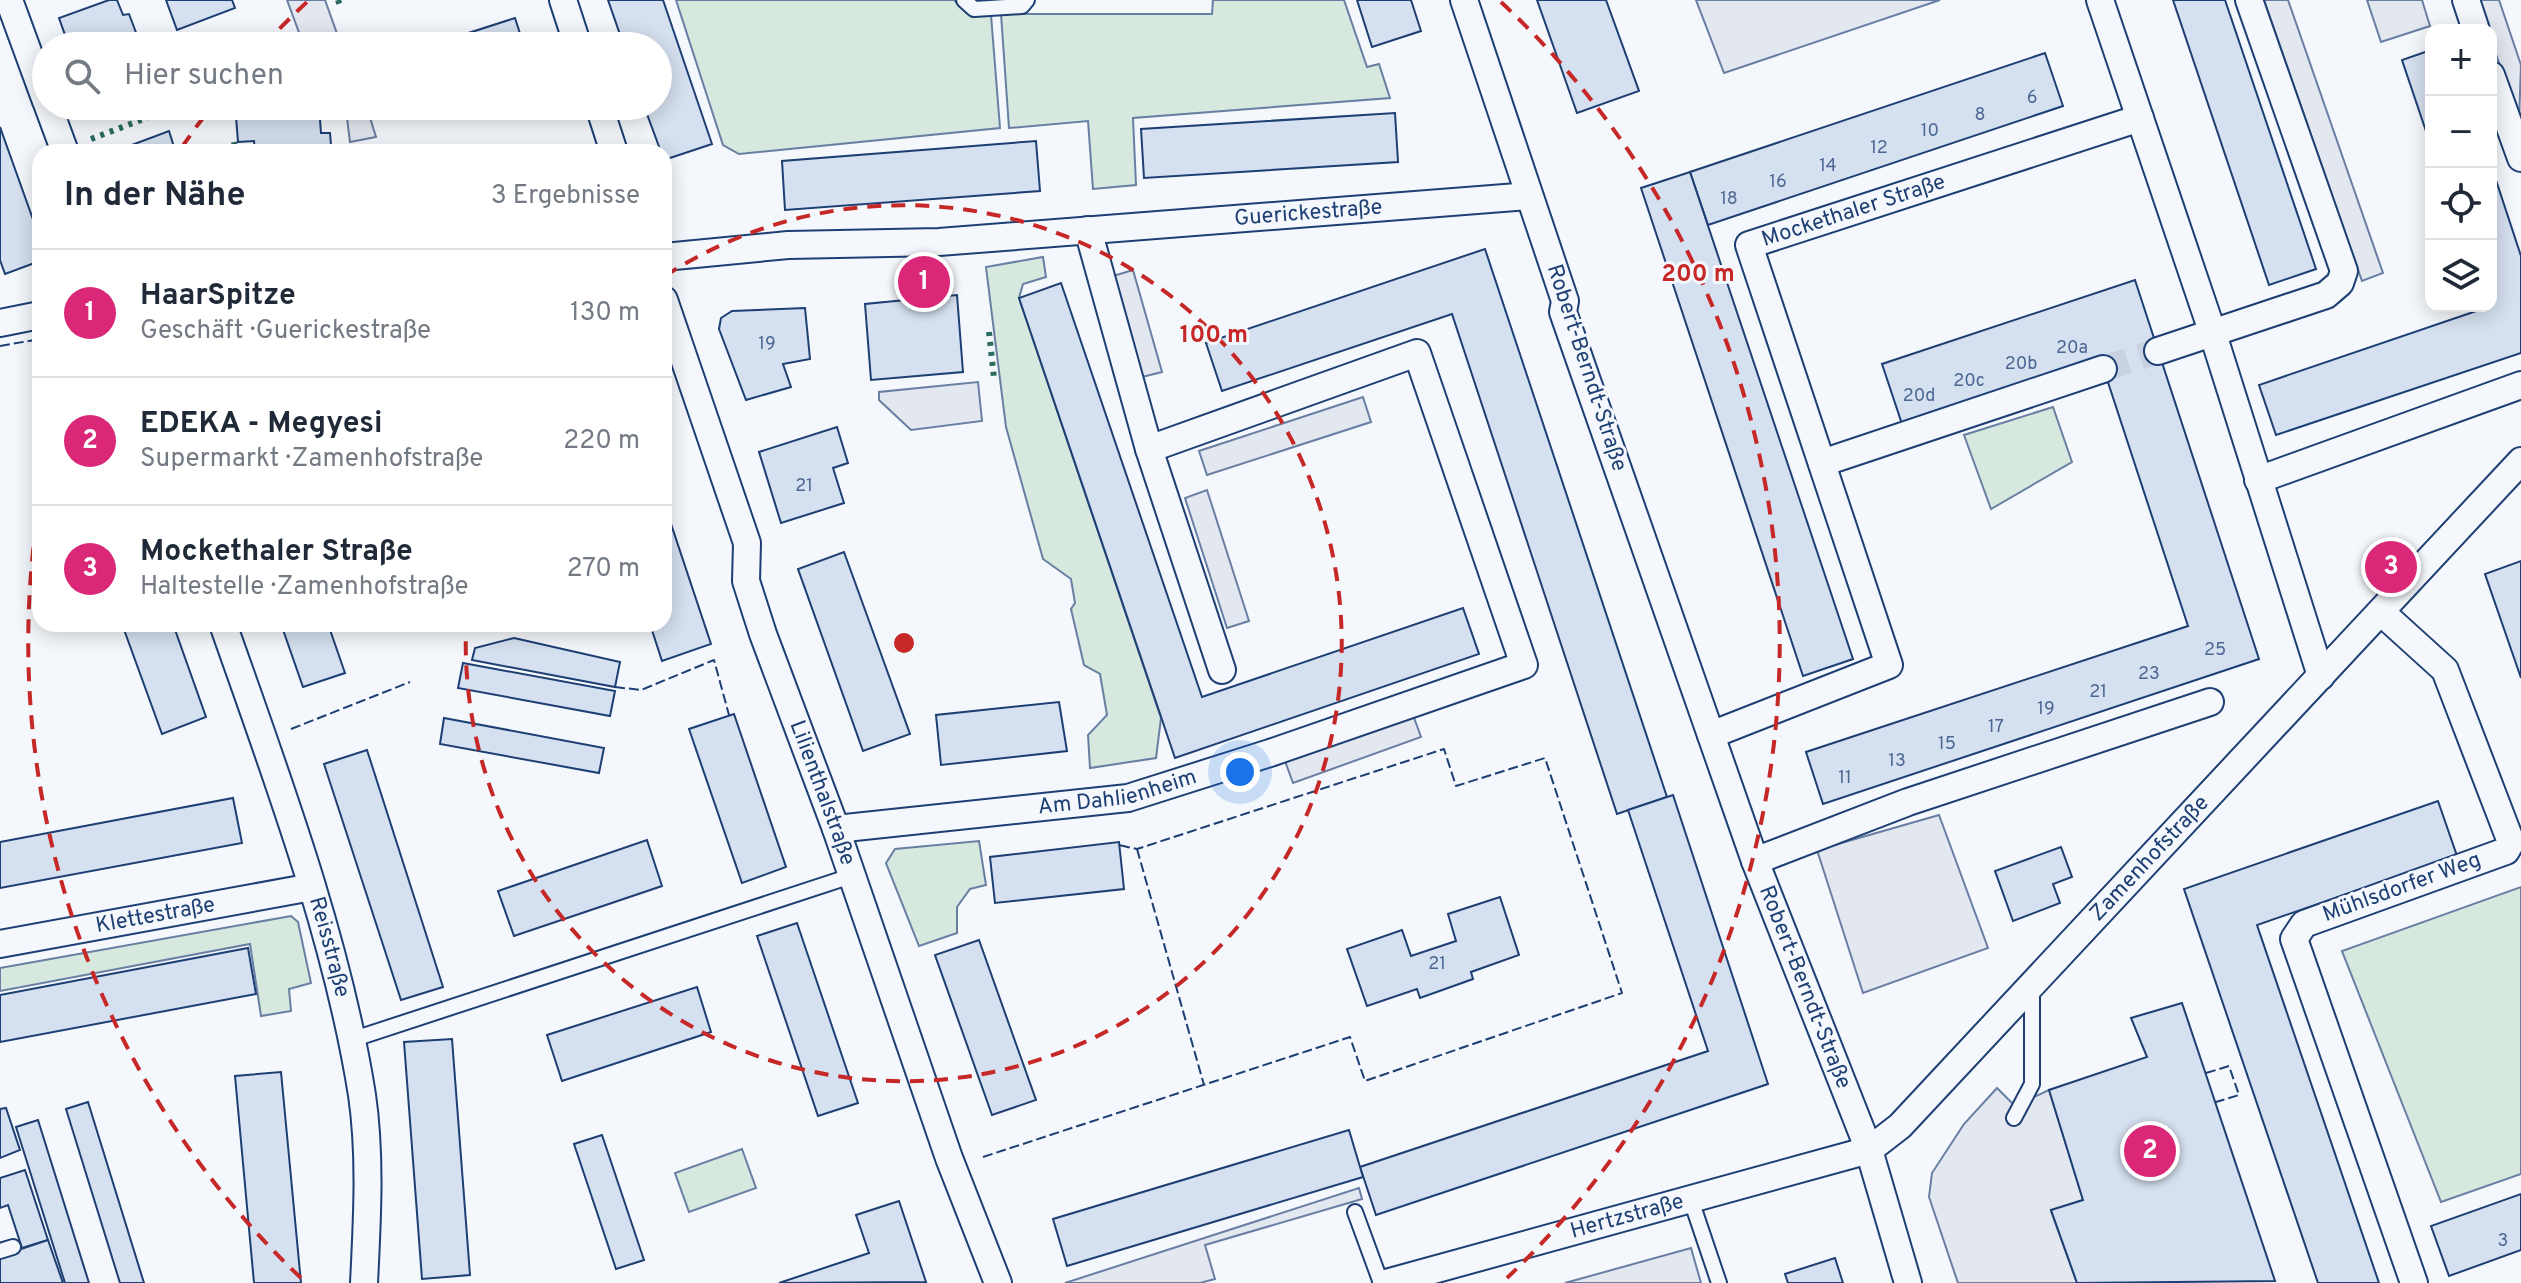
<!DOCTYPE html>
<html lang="de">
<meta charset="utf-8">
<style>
:root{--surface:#fff;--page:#f6f6f7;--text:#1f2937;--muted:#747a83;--line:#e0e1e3;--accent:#db2777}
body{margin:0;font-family:Overpass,sans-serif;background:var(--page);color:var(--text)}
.controls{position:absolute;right:24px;top:24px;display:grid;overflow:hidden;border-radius:16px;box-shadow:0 4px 20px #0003}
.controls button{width:72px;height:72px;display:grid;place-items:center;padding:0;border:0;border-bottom:2px solid var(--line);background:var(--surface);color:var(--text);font:40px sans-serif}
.you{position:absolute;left:1240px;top:772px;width:28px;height:28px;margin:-20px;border:6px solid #fff;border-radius:50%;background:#1a73e8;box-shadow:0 0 0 12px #1a73e833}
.badge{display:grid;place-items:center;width:52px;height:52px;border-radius:50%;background:var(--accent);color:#fff;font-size:26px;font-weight:700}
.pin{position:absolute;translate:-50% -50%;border:4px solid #fff;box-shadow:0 2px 8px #0006}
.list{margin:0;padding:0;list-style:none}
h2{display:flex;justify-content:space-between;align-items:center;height:104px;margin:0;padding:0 32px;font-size:34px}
h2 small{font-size:26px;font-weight:400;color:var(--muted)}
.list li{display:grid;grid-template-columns:52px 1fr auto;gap:24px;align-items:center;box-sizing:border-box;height:128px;padding:0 32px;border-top:2px solid var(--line)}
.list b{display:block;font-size:30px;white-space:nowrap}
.list p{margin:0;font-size:26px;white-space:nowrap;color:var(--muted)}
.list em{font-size:26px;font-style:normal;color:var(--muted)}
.icon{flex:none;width:44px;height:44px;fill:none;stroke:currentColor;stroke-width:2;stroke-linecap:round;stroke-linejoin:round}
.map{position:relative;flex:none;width:2521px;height:1283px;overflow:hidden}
.search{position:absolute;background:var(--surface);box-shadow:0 4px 20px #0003;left:32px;top:32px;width:640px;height:88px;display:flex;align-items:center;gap:20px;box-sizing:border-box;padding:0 28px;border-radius:44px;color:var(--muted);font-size:30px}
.panel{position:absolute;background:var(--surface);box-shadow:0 4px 20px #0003;left:32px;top:144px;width:640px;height:488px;border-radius:24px}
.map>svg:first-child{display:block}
.green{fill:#d7e8df;stroke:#687fa3;stroke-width:2}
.parking{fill:#e3e8f0;stroke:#687fa3;stroke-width:2}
.building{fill:#d5e0f0;stroke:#1d3f73;stroke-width:2}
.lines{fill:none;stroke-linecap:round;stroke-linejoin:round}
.street-tunnel{stroke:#c9d2e0;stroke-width:26;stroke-dasharray:26 13;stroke-linecap:butt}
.lane-casing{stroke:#1d3f73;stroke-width:18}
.street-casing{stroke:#1d3f73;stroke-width:30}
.lane{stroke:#f4f7fb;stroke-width:14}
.street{stroke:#f4f7fb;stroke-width:26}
.hedge{stroke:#2c6c60;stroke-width:6;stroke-dasharray:4 6;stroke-linecap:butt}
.fence{stroke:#1d3f73;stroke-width:2;stroke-dasharray:10 4;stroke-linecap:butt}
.ring{fill:none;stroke:#c62828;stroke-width:4;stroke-dasharray:14 10}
.labels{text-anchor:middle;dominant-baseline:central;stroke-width:6;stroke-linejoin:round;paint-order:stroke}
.number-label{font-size:18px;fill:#4b6792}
.street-label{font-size:22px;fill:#1d3f73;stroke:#f4f7fb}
.centre{fill:#c62828;stroke:#f4f7fb;stroke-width:4}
.ring-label{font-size:24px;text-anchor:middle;font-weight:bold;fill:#c62828;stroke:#f4f7fb;stroke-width:6;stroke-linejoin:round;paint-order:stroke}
</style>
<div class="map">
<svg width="2521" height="1283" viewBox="0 0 2521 1283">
<rect width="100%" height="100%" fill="#f4f7fb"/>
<g class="green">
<polygon points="676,0 954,0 972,17 991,15 1000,128 739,154 723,145"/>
<polygon points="1213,0 1344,0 1367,67 1379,64 1390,98 1133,118 1136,185 1093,189 1088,121 1009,128 1001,14 1212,14"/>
<polygon points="1043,257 1046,277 1023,284 1019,298 1161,718 1156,758 1090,768 1088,735 1107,715 1100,674 1084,665 1071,609 1075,603 1071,579 1043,559 1006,427 986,267"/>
<polygon points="2053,407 2072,462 1991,509 1964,435"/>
<polygon points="979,841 986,885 970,889 957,907 957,933 919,946 886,863 895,849"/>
<polygon points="2521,887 2521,1174 2441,1202 2342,951"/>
<polygon points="291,916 298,922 311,983 289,989 291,1011 261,1016 250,944 0,991 0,968"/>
<polygon points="742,1149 756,1188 689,1212 675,1173"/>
</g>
<g class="parking">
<polygon points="287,0 325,0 340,42 329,46 304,46"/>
<polygon points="1696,0 1940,0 1724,73"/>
<polygon points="2264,0 2288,0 2383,273 2362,281"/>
<polygon points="2367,0 2422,0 2430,26 2381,42"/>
<polygon points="2478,0 2499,0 2521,65 2519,123"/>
<polygon points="367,108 376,137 350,142 346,110"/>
<polygon points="1133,270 1162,372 1138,378 1110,277"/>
<polygon points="978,382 982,421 911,430 879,400 879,392"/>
<polygon points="1363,397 1371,422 1207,475 1199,451"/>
<polygon points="1207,490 1249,621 1227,628 1185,498"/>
<polygon points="1413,715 1421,737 1293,783 1285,761"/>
<polygon points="1939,815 1988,948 1863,993 1817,850"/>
<polygon points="1997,1088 2015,1106 2049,1090 2083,1200 2051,1211 2077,1283 1958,1283 1929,1197 1932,1173 1964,1124"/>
<polygon points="1359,1188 1362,1199 1205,1245 1215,1279 1200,1283 1065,1283"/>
<polygon points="1691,1248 1701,1283 1565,1283"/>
</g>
<g class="building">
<polygon points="109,0 117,0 123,15 129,14 140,43 69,46 59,18"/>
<polygon points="166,0 232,0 235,8 177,30"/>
<polygon points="608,0 663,0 712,144 664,160 644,106 658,106 658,46 624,46"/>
<polygon points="1357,0 1411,0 1421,31 1372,47"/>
<polygon points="1537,0 1606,0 1639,91 1577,113"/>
<polygon points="2173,0 2225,0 2316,269 2269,285"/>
<polygon points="515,18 524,46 456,46 453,38"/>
<polygon points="2431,50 2431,146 2402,60"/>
<polygon points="2045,53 2063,106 1708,225 1690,172"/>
<polygon points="290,106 319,106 321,133 330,133 331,145 324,145 325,152 255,152 254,141 238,142 236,117 291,113"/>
<polygon points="1395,113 1398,162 1144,178 1141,129"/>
<polygon points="0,127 40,239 40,261 5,274 0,260"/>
<polygon points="169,131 174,147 161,152 113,152"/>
<polygon points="1036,141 1040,191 785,210 782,161"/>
<polygon points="2491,165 2521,256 2521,353 2276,435 2259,385 2491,306"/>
<polygon points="1690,172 1853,659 1803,676 1641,188"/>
<polygon points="1485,249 1667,797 1617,814 1452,314 1222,391 1206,343"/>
<polygon points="2135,280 2259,659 1823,804 1806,752 2188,626 2100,358 1902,424 1882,364"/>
<polygon points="1061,283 1202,697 1463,608 1479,654 1175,758 1019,298"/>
<polygon points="957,295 963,372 871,380 865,304"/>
<polygon points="805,308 810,359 783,364 791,387 746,400 719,329 721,318 732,311"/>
<polygon points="837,427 848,463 833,468 844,503 781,523 759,452"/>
<polygon points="664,503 711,644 662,661 650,624 664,624"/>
<polygon points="844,552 910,734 863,751 798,569"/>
<polygon points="2521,561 2521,678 2485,574"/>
<polygon points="122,624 173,624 206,717 162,734"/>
<polygon points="281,624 328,624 345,673 303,687"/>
<polygon points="514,638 620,662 615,687 472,660 475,648"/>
<polygon points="463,663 615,691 610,716 458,688"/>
<polygon points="1059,702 1067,751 941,765 936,715"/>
<polygon points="734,714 786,867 742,883 689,729"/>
<polygon points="444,718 604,748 599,773 440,744"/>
<polygon points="367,750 443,987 401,1000 324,764"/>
<polygon points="1673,795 1768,1084 1376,1215 1360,1167 1708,1051 1628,810"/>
<polygon points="233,798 242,843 0,888 0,842"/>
<polygon points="2438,801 2457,856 2257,925 2379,1283 2318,1283 2184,889"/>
<polygon points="647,840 662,886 514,936 498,891"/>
<polygon points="1119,842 1124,889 995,903 990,857"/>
<polygon points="2061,847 2072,877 2053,884 2060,903 2013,921 1995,871"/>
<polygon points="1500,897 1519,955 1471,972 1473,979 1420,998 1417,989 1367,1006 1347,949 1402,930 1411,956 1456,941 1448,914"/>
<polygon points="797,923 858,1103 818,1116 757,936"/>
<polygon points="979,940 1036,1100 992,1115 935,955"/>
<polygon points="248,948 256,994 0,1042 0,995"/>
<polygon points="697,987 711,1032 562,1081 547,1035"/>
<polygon points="2182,1003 2275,1281 2077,1283 2051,1210 2083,1200 2049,1090 2147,1057 2131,1018"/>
<polygon points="452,1039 470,1275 422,1279 404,1042"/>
<polygon points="281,1072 301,1283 254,1283 235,1076"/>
<polygon points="88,1102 144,1283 120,1283 66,1109"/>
<polygon points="6,1108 20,1150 0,1158 0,1109"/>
<polygon points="38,1120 89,1283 65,1283 16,1127"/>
<polygon points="1349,1130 1363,1177 1067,1266 1053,1219"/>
<polygon points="602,1135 644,1260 616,1269 574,1144"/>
<polygon points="25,1170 48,1240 22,1248 8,1205 0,1208 0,1178"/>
<polygon points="2521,1194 2521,1250 2449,1276 2431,1226"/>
<polygon points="899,1201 926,1282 779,1283 869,1253 856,1215"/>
<polygon points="48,1240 63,1283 0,1283 0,1256"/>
<polygon points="1835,1258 1843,1283 1788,1283 1785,1274"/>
</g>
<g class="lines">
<polyline class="street-tunnel" points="2103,369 2158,351"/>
<defs>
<g id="lane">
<polyline points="964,0 974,9 1022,6 1027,0"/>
<polyline points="351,1040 851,876"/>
<polyline points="2014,1118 2032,1084 2032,986"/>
<polyline points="1691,1200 1719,1283"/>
<polyline points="1355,1212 1381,1283"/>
<polyline points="0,1251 13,1247"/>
</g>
<g id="street">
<polyline points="9,0 46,101"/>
<polyline points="563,0 578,46"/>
<path id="s1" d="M1464 0 1565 301 1563 312 1755 861 1869 1150 1908 1283"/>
<polyline points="2100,0 2212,331 2321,676"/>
<polyline points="2466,0 2476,30"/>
<polyline points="2491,75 2521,158"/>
<polyline points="48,106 65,152"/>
<polyline points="599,106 614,152"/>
<polyline points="1088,230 1149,449 1222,670"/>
<path id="s2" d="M664 257 788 245 939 242 1529 196"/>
<path id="s3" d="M664 300 747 543 746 581 763 634 836 829 949 1158 998 1283"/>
<polyline points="0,323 40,315"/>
<polyline points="2158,351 2326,295 2340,283 2344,271 2249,0"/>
<polyline points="1822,463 2103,369"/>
<polyline points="2258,480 2521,385"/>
<polyline points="2381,612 2445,670 2511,842 2506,851 2304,924 2294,939 2414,1283"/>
<path id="s4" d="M223 624C276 775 337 937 362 1095 371 1156 367 1222 364 1283"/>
<path id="s5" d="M1711 735 1889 665 1749 245 2140 118"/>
<path id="s6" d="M836 829 1128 798 1270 753 1524 665 1417 353 1149 449"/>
<polyline points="1755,861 1908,802 2210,702"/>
<path id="s7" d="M0 944 312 887"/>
<path id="s8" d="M1386 1283 1869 1150 1900 1126 2521 461"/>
</g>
</defs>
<use href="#lane" class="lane-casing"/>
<use href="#street" class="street-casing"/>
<use href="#lane" class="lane"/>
<use href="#street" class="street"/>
<g class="hedge">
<polyline points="338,0 340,6"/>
<polyline points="91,139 178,106"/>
<polyline points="234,142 236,152"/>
<polyline points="989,332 994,378"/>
</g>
<g class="fence">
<polyline points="0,346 40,339"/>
<polyline points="615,687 641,690 714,660 729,715"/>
<polyline points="291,729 410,682"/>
<polyline points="1137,849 1204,1085"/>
<polyline points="2206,1073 2229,1066 2239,1095 2216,1102"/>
<polyline points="983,1157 1350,1037 1365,1081 1622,993 1545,758 1456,786 1444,749 1137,849 1119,845"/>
</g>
</g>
<g class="ring">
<path d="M665 276A438 438 0 1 1 466 628"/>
<path d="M301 1278A876 876 0 0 1 39 506M182 147A876 876 0 0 1 209 110M263 46A876 876 0 0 1 307 2M1501 2A876 876 0 0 1 1507 1278"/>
</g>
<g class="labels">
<g class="number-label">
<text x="2032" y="98">6</text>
<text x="1980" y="115">8</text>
<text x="1930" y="131">10</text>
<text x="1879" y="148">12</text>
<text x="1828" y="166">14</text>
<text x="1778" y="182">16</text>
<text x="1729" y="199">18</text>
<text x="767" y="344">19</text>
<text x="2072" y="348">20a</text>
<text x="2021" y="364">20b</text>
<text x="1969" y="381">20c</text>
<text x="1919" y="396">20d</text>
<text x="804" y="486">21</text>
<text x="2215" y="650">25</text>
<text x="2149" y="674">23</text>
<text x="2098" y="692">21</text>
<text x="2046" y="709">19</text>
<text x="1996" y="727">17</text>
<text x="1947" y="744">15</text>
<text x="1897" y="761">13</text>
<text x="1845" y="778">11</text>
<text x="1437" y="964">21</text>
<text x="2503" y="1241">3</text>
</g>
<g class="street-label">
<text stroke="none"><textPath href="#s5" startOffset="744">Mockethaler Straße</textPath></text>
<text stroke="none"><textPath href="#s2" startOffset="646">Guerickestraße</textPath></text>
<text transform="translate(1586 368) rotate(72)">Robert-Berndt-Straße</text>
<text stroke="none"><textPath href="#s6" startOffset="284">Am Dahlienheim</textPath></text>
<text stroke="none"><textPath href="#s3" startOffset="520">Lilienthalstraße</textPath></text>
<text stroke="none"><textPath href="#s8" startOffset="906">Zamenhofstraße</textPath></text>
<text transform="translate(2402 888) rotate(-20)">Mühlsdorfer Weg</text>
<text stroke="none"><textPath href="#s7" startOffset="158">Klettestraße</textPath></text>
<text stroke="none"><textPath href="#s4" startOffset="340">Reisstraße</textPath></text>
<text stroke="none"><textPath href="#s1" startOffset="1046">Robert-Berndt-Straße</textPath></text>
<text stroke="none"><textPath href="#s8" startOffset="250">Hertzstraße</textPath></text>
</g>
</g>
<circle cx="904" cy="643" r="12" class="centre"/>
<g class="ring-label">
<text x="1698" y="281">200 m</text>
<text x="1214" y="342">100 m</text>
</g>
</svg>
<div class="controls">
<button>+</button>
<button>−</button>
<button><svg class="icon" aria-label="locate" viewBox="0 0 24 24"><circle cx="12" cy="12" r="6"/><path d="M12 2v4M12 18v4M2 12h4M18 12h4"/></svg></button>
<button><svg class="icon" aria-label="layers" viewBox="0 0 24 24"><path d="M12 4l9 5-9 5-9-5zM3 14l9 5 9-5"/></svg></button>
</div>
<div class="you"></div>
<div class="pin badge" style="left:924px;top:282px">1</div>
<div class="pin badge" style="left:2150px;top:1151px">2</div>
<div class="pin badge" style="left:2391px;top:567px">3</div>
<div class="search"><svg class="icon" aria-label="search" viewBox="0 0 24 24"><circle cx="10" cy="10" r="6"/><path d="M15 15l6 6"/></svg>Hier suchen</div>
<section class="panel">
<h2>In der Nähe<small>3 Ergebnisse</small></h2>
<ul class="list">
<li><span class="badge">1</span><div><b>HaarSpitze</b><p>Geschäft · Guerickestraße</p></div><em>130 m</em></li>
<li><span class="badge">2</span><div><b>EDEKA - Megyesi</b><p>Supermarkt · Zamenhofstraße</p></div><em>220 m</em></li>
<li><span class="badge">3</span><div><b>Mockethaler Straße</b><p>Haltestelle · Zamenhofstraße</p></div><em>270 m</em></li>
</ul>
</section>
</div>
